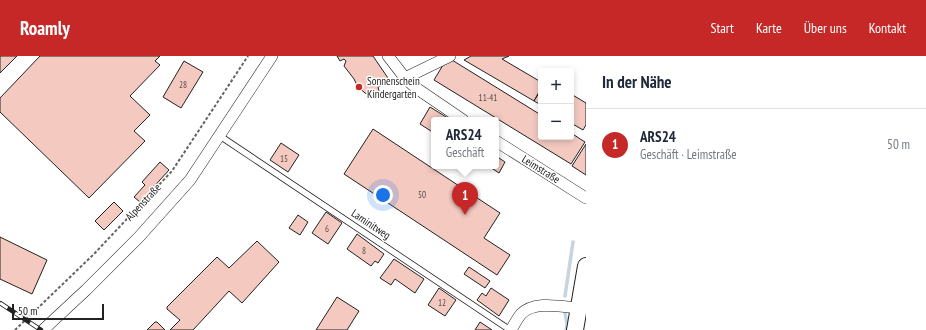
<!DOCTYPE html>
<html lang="de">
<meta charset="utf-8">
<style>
:root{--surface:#fff;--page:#f6f6f7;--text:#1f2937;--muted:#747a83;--line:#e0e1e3;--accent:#c62828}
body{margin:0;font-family:"PT Sans Narrow",sans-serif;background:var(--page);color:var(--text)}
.controls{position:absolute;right:12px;top:12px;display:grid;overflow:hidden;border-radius:4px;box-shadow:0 2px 6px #0003}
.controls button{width:36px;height:36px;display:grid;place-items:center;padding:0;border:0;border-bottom:1px solid var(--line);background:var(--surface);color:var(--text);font:20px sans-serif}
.scale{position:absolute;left:12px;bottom:10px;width:92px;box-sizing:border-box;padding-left:4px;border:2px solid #222;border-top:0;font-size:11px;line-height:14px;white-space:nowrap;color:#222;-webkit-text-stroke:3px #fff;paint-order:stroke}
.you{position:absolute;left:383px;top:139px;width:14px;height:14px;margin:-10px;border:3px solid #fff;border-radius:50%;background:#1a73e8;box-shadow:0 0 0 6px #1a73e833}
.badge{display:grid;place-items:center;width:26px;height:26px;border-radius:50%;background:var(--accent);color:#fff;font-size:13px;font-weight:700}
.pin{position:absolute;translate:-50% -33px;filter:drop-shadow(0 1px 2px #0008)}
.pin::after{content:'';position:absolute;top:21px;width:14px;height:12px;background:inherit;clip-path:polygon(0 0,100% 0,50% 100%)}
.popup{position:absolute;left:431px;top:61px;width:68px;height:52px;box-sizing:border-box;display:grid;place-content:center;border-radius:4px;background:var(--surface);filter:drop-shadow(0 1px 3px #0005);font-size:13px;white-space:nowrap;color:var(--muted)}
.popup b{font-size:15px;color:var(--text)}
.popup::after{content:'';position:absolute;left:50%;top:100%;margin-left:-8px;border:8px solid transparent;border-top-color:var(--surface)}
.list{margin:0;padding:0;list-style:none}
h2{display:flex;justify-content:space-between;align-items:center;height:52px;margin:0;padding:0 16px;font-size:17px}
h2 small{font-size:13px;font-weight:400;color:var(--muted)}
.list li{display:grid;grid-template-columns:26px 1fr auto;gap:12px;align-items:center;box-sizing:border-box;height:72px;padding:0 16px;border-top:1px solid var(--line)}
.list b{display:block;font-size:15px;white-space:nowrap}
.list p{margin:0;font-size:13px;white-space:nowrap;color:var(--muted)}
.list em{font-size:13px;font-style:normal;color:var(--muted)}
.map{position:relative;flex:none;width:586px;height:274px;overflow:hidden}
header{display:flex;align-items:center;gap:24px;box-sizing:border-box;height:56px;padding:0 20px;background:var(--accent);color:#fff}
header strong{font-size:19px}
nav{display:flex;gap:22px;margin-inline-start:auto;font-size:14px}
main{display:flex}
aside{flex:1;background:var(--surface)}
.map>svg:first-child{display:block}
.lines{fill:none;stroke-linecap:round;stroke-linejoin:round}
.stream{stroke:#c7d3dd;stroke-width:3.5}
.building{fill:#f3c9c0;stroke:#222}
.lane-casing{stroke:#222;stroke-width:7}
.street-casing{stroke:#222;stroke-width:12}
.secondary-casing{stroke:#222;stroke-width:18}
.path{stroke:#646464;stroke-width:2;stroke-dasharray:3 2;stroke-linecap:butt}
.lane{stroke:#fff;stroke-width:5.5}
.street{stroke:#fff;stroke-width:11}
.secondary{stroke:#fff;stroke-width:16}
.rail-casing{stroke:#222;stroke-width:4.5}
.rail{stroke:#fff;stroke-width:3;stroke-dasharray:9;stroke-linecap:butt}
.poi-dot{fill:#c62828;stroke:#fff;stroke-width:1.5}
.labels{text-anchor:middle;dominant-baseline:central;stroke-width:3;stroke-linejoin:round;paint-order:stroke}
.number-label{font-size:9px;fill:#564c4a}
.poi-label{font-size:11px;fill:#222;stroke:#fff;text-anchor:start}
.street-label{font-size:11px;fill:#222;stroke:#fff}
</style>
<header>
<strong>Roamly</strong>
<nav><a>Start</a><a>Karte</a><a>Über uns</a><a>Kontakt</a></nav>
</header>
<main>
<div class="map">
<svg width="586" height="274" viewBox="0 0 586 274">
<rect width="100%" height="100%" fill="#fff"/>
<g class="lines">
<g class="stream">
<polyline points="565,240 573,186"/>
<polyline points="565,257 567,268 566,274"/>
</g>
</g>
<g class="building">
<polygon points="0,0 17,0 0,17"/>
<polygon points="40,0 160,0 155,5 160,9 130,40 150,59 134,75 145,85 89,142 0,56 0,42"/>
<polygon points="337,0 373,0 390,25 378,31 379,35 376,42 365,37 358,31 354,23 344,10 346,5 344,3 340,5"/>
<polygon points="471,0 509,0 502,3 541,26 541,32 534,45 464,4"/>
<polygon points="452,4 541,59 541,81 571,81 571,77 585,86 571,108 434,24 443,9"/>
<polygon points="184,5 203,16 181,52 163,41"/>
<polygon points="541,34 541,49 534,45"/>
<polygon points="571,38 586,47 586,69 583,74 571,67"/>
<polygon points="430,51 451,64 434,64 434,77 420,68"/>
<polygon points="373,73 500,157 484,182 510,199 497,219 344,118"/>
<polygon points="281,87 299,99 288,116 270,104"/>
<polygon points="586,88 586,119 572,110"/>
<polygon points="496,100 505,106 499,117 490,111 496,110"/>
<polygon points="160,106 169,114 140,146 134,141 145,129 142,126"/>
<polygon points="114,146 123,155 104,174 95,165"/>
<polygon points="326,156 342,167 328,188 312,177"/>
<polygon points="298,159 308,166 300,179 289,172"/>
<polygon points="357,178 384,198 378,207 375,205 371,210 347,193"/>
<polygon points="0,181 47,204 32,238 0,223"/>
<polygon points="257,185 279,206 242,247 229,235 193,274 170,274 180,264 167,253 167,251 217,201 229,212"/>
<polygon points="394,203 424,223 415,237 395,223 391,229 380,222"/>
<polygon points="469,211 490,225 485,232 464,218"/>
<polygon points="439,232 456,244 445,260 428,249"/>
<polygon points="491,232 509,244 499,260 477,244 482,237 486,240"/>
<polygon points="337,241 359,255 347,274 316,274"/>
<polygon points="155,266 157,266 165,274 147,274"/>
<polygon points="480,266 492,274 475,274"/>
</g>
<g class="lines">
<defs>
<polyline id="lane" points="220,80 510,274"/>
<g id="street">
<polyline points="388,0 405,22 416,32 463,64"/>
<polyline points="405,22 450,0"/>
<polyline points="496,85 586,142"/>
<polyline points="43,274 86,234 139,181 190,124 272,0"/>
<path d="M511 274C514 269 517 263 521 258 535 244 562 251 579 252"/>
</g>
<polyline id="secondary" points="575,274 586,210"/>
</defs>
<use href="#lane" class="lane-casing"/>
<use href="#street" class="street-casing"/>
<use href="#secondary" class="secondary-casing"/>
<polyline class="path" points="15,274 94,198 172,115 248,0"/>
<use href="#lane" class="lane"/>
<use href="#street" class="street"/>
<use href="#secondary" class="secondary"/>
<defs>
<polyline id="rail" points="0,247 41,274"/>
</defs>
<use href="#rail" class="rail-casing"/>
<use href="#rail" class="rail"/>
</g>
<circle class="poi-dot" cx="359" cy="31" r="4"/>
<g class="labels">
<g class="number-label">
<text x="183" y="28">28</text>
<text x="488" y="41">11-41</text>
<text x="284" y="102">15</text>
<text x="422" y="138">50</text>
<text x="327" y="172">6</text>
<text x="364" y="194">8</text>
<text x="442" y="246">12</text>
</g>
<g class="poi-label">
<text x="367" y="25">Sonnenschein<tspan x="367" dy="13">Kindergarten</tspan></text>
</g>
<g class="street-label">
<text transform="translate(541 113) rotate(32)">Leimstraße</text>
<text transform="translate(143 146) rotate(-47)">Alpenstraße</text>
<text transform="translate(371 168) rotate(34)">Laminitweg</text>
</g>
</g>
</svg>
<div class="controls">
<button>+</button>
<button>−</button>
</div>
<div class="scale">50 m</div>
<div class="you"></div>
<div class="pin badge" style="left:465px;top:159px">1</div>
<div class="popup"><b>ARS24</b>Geschäft</div>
</div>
<aside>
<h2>In der Nähe<small></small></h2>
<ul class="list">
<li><span class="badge">1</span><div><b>ARS24</b><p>Geschäft · Leimstraße</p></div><em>50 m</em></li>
</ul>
</aside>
</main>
